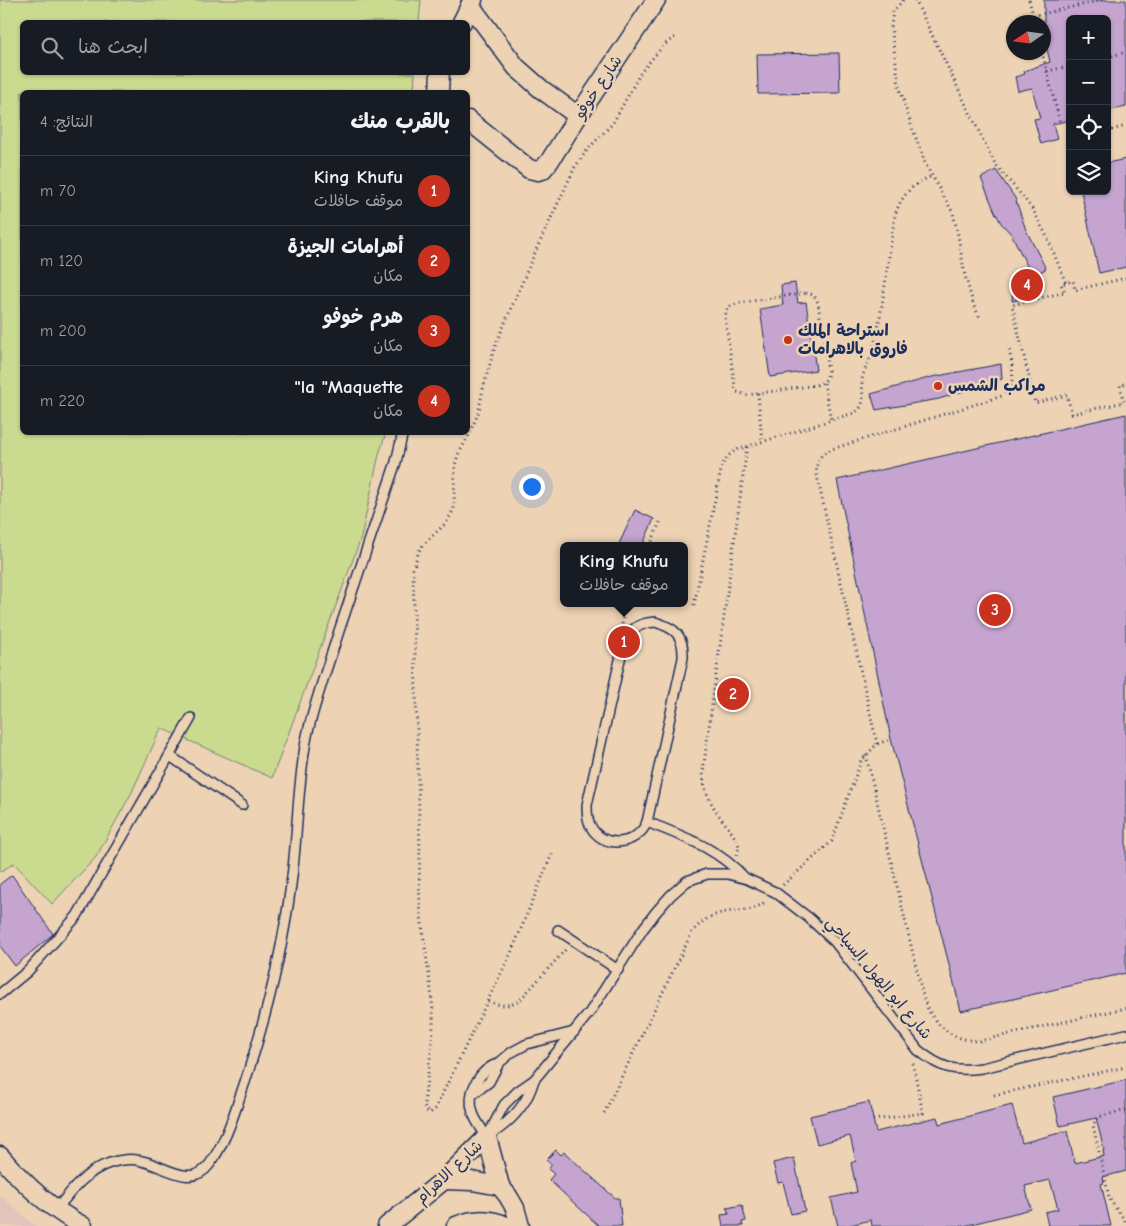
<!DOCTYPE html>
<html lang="ar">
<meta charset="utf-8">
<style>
:root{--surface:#171b24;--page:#20242c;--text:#f1f3f6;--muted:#9ea1a6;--line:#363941;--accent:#c8321e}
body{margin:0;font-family:"Comic Neue","Playpen Sans Arabic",sans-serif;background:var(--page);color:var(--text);direction:rtl}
.controls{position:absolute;right:15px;top:15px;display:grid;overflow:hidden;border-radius:8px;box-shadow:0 1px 4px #0004}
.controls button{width:45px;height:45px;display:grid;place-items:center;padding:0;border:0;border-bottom:1px solid var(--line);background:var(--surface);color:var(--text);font:25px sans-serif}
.compass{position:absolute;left:1006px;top:15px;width:45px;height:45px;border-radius:50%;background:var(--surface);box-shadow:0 1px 4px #0004;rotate:257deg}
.you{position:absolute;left:531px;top:486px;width:18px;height:18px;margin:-12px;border:4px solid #fff;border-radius:50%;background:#1a73e8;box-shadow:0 0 0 8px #1a73e833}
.badge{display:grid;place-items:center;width:32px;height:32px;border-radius:50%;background:var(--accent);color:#fff;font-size:16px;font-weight:700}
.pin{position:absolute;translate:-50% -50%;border:2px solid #fff;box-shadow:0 1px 5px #0006}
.popup{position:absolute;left:560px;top:542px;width:128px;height:65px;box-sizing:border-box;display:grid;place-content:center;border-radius:8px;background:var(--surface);filter:drop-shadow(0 1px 4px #0005);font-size:16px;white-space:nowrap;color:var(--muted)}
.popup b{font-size:19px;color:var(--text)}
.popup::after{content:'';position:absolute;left:50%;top:100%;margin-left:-10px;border:10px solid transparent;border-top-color:var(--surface)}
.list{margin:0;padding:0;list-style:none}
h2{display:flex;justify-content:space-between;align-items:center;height:65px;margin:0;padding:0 20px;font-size:21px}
h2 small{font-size:16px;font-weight:400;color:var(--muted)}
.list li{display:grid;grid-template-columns:32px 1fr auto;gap:15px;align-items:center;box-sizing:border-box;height:70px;padding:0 20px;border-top:1px solid var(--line)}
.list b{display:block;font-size:19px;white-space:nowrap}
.list p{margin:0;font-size:16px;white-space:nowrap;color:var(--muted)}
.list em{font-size:16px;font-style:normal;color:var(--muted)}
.icon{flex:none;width:28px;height:28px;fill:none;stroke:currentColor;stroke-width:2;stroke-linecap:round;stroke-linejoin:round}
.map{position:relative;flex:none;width:1126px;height:1226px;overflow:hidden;direction:ltr}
.search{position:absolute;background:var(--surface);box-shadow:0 1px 4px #0004;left:20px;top:20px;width:450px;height:55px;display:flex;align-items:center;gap:12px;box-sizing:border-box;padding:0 18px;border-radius:8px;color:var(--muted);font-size:19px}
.panel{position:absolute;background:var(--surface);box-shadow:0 1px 4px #0004;left:20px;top:90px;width:450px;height:345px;border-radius:8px;direction:rtl}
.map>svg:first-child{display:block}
.built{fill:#e1c4bc}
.green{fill:#cada8e;stroke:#728476}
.building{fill:#c5a4cf;stroke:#1b2f5e}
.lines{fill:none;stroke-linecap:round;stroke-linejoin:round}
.service-casing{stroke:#1b2f5e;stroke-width:12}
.minor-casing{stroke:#1b2f5e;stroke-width:21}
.path{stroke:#1b2f5e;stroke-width:3;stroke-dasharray:1 4;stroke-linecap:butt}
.service{stroke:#edd2b4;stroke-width:9}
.minor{stroke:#edd2b4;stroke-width:18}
.poi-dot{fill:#c8321e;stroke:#edd2b4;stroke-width:2}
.labels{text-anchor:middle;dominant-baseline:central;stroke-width:5;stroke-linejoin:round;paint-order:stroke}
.street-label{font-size:16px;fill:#1b2f5e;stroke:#edd2b4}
.poi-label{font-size:16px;font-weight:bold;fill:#1b2f5e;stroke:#edd2b4;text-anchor:start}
</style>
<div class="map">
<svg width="1126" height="1226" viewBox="0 0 1126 1226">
<rect width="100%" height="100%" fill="#edd2b4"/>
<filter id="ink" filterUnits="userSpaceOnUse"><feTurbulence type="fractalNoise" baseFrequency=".02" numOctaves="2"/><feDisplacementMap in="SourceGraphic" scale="10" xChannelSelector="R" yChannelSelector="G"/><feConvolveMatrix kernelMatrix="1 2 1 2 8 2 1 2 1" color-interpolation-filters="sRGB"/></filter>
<g filter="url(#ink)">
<polygon class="built" points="0,1195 31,1223 37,1226 0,1226"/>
<polygon class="green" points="0,0 421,0 419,22 22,22 22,72 415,73 414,92 22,92 22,432 386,433 379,454 361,538 272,778 161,728 131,794 96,857 52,904 14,863 0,872"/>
<g class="building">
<polygon points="1044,0 1126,0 1126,107 1107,111 1107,19 1070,19 1070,120 1053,124 1057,139 1041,144 1034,119 1040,118 1032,88 1018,91 1015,77 1025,74 1024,71 1050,62 1044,36"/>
<polygon points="839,53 840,93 758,94 757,54"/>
<polygon points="1126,159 1126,267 1099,273 1081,191 1107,191 1107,163"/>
<polygon points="996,170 1015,198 1026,230 1046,269 1041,271 1040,295 1012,301 1014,272 1028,268 1012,235 1001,223 995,212 981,178"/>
<polygon points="795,283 798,303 806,302 816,370 770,377 760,309 783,305 781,285"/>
<polygon points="1001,364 1002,379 939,399 876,410 871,394 932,377"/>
<polygon points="1126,414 1126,973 961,1011 891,739 837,480"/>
<polygon points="635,510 654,519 642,546 618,546"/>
<polygon points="12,875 53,934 15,966 0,946 0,884"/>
<polygon points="1126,1080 1126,1171 1103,1177 1104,1183 1101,1184 1111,1226 1048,1226 1045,1212 1058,1209 1050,1180 1025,1186 1031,1209 964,1226 872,1226 871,1220 846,1226 838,1226 831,1198 857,1192 851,1163 856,1161 850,1136 817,1144 810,1116 869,1102 876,1132 937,1117 939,1124 1012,1105 1022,1143 1067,1131 1075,1163 1104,1156 1103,1150 1104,1150 1096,1118 1060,1126 1053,1097"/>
<polygon points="556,1150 561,1155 564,1152 615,1198 619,1198 622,1226 599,1226 549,1180 554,1174 548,1169 552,1165 546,1160"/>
<polygon points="794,1158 805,1211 791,1214 783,1182 778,1183 773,1163"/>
<polygon points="742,1205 746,1221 742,1222 743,1226 723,1226 721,1215 729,1214 727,1208"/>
</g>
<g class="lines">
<defs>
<g id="service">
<path d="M655 622C675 628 684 635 683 658L647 822C637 846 602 850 590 825 587 819 587 811 587 805L624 642C631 628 640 623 655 622Z"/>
<polyline points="170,756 242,805"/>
<path d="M647 822C686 838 716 847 745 878"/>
<polyline points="558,930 618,970"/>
<polyline points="0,994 28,971 77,916 191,718"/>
<polyline points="473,1094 489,1082 499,1063 512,1052 527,1044 574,1032"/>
<path d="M488 1136C510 1123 527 1105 534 1080"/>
<path d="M487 1137 504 1105 518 1091 534 1080 590 1012 643 929 656 912 671 895 687 881 707 874H728L747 879 775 892 809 918 835 942 918 1050C940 1068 954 1072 982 1068L1126 1034"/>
<path d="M487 1137C482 1129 476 1122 473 1113 466 1092 479 1070 499 1063"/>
<path d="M56 1210C70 1192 87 1170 110 1163 120 1160 131 1158 142 1161 163 1165 191 1189 209 1165 227 1141 235 1110 245 1082 268 1012 285 941 293 868 298 824 298 779 307 736 315 700 328 666 339 631 358 575 377 519 396 462L403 432"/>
</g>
<g id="minor">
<polyline points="470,5 516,67 541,89 578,116"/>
<polyline points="462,22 473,0"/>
<polyline points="439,92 440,72"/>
<polyline points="468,120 529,169 538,171 542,170 549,162 578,116 656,0"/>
<polyline points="487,1137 500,1186 508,1196 515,1208 520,1226"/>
<path d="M0 1156C24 1184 50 1209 83 1226"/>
<polyline points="444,1180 472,1181 500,1186"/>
<polyline points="387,1226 444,1180 487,1137"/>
<path d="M456 1226C473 1219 490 1218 506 1226"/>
</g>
</defs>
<use href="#service" class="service-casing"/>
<use href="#minor" class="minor-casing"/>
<g class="path">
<polyline points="903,0 893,12 891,26 899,86 911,125 926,165 953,213 958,235 965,276 974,306 981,320"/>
<polyline points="915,0 995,164 1023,197 1033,210 1048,239 1066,283"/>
<polyline points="1029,0 1035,22"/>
<polyline points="1033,16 1103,0"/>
<polyline points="1042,52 1060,123"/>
<polyline points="1107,57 1126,52"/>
<polyline points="1047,71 1070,66"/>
<polyline points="1107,131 1126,126"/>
<polyline points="1126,278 1075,290 1073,281 1061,284 1065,292 1012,305 1035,403 1067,395 1072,414 1124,402 1120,385 1126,384"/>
<path d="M806 293 814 295 818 303 828 371C827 380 825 382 816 385L747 395 737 392 735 387 725 317 728 307 739 303Z"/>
<polyline points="824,383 831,420"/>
<polyline points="758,393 762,442"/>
<polyline points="650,546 660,522"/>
<path d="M694 605 722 465 728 456 736 450 854 413C870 404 859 389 863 375 866 365 872 356 874 346 884 303 888 259 895 215 901 196 912 184 932 176"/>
<polyline points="622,624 624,609 626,603"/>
<path d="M877 744 817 476C815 463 819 454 832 449L1002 396C1018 383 1012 366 1009 349"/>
<path d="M866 755 924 1000C934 1026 952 1040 979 1041L1126 1008"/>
<path d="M552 854 511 953 435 1109 430 1113 425 1110 424 1105C427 1074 434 1044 433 1013 431 980 424 947 421 914 419 895 419 875 420 856L413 569 419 551 423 545 446 523 454 509 455 465 458 455 468 437 478 414 483 389 495 346 537 248 575 167 588 149 613 123 641 72 663 46 676 36"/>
<path d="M737 855 739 848 738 842C722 816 704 804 703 771L747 447"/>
<polyline points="783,885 832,841 861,761 877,744 891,739"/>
<path d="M488 1001C500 1006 508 1007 519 1001L567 948"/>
<polyline points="994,1095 1126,1067"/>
<path d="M1126 1110 1098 1117 1093 1125 1109 1197C1114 1208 1123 1215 1126 1225"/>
<path d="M604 1113 692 932C700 923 709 916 721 913 739 909 750 914 766 901"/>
<polyline points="873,1120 923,1113 912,1060"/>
</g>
<use href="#service" class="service"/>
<use href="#minor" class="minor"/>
</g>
</g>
<g class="poi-dot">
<circle cx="788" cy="340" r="5"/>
<circle cx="938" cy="386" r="5"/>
</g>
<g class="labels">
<g class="street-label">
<text transform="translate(598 87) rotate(-56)">شارع خوفو</text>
<text transform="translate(879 978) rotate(50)">شارع ابو الهول السياحي</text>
<text transform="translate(449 1172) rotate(-43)">شارع الاهرام</text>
</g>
<g class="poi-label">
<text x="798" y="331">استراحة الملك<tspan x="798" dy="18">فاروق بالاهرامات</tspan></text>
<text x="948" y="386">مراكب الشمس</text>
</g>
</g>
</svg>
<div class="controls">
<button>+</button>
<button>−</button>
<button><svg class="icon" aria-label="locate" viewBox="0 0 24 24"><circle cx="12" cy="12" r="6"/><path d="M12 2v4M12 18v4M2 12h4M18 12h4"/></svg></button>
<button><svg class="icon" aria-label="layers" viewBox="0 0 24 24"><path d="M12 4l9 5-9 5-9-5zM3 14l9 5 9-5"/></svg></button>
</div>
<svg class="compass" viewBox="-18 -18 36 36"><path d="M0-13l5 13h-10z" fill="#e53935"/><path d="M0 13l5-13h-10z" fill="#9ea1a6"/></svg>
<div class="you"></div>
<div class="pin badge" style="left:624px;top:642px">1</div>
<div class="popup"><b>King Khufu</b>موقف حافلات</div>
<div class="pin badge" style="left:733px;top:694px">2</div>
<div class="pin badge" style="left:995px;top:610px">3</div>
<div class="pin badge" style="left:1027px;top:285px">4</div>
<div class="search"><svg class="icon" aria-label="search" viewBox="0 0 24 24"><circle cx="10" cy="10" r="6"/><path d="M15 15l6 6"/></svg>ابحث هنا</div>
<section class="panel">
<h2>بالقرب منك<small>النتائج: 4</small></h2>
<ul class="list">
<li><span class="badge">1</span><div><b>King Khufu</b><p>موقف حافلات</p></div><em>70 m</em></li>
<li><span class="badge">2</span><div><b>أهرامات الجيزة</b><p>مكان</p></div><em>120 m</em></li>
<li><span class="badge">3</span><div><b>هرم خوفو</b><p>مكان</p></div><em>200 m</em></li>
<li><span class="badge">4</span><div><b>la &quot;Maquette&quot;</b><p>مكان</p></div><em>220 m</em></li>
</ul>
</section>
</div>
